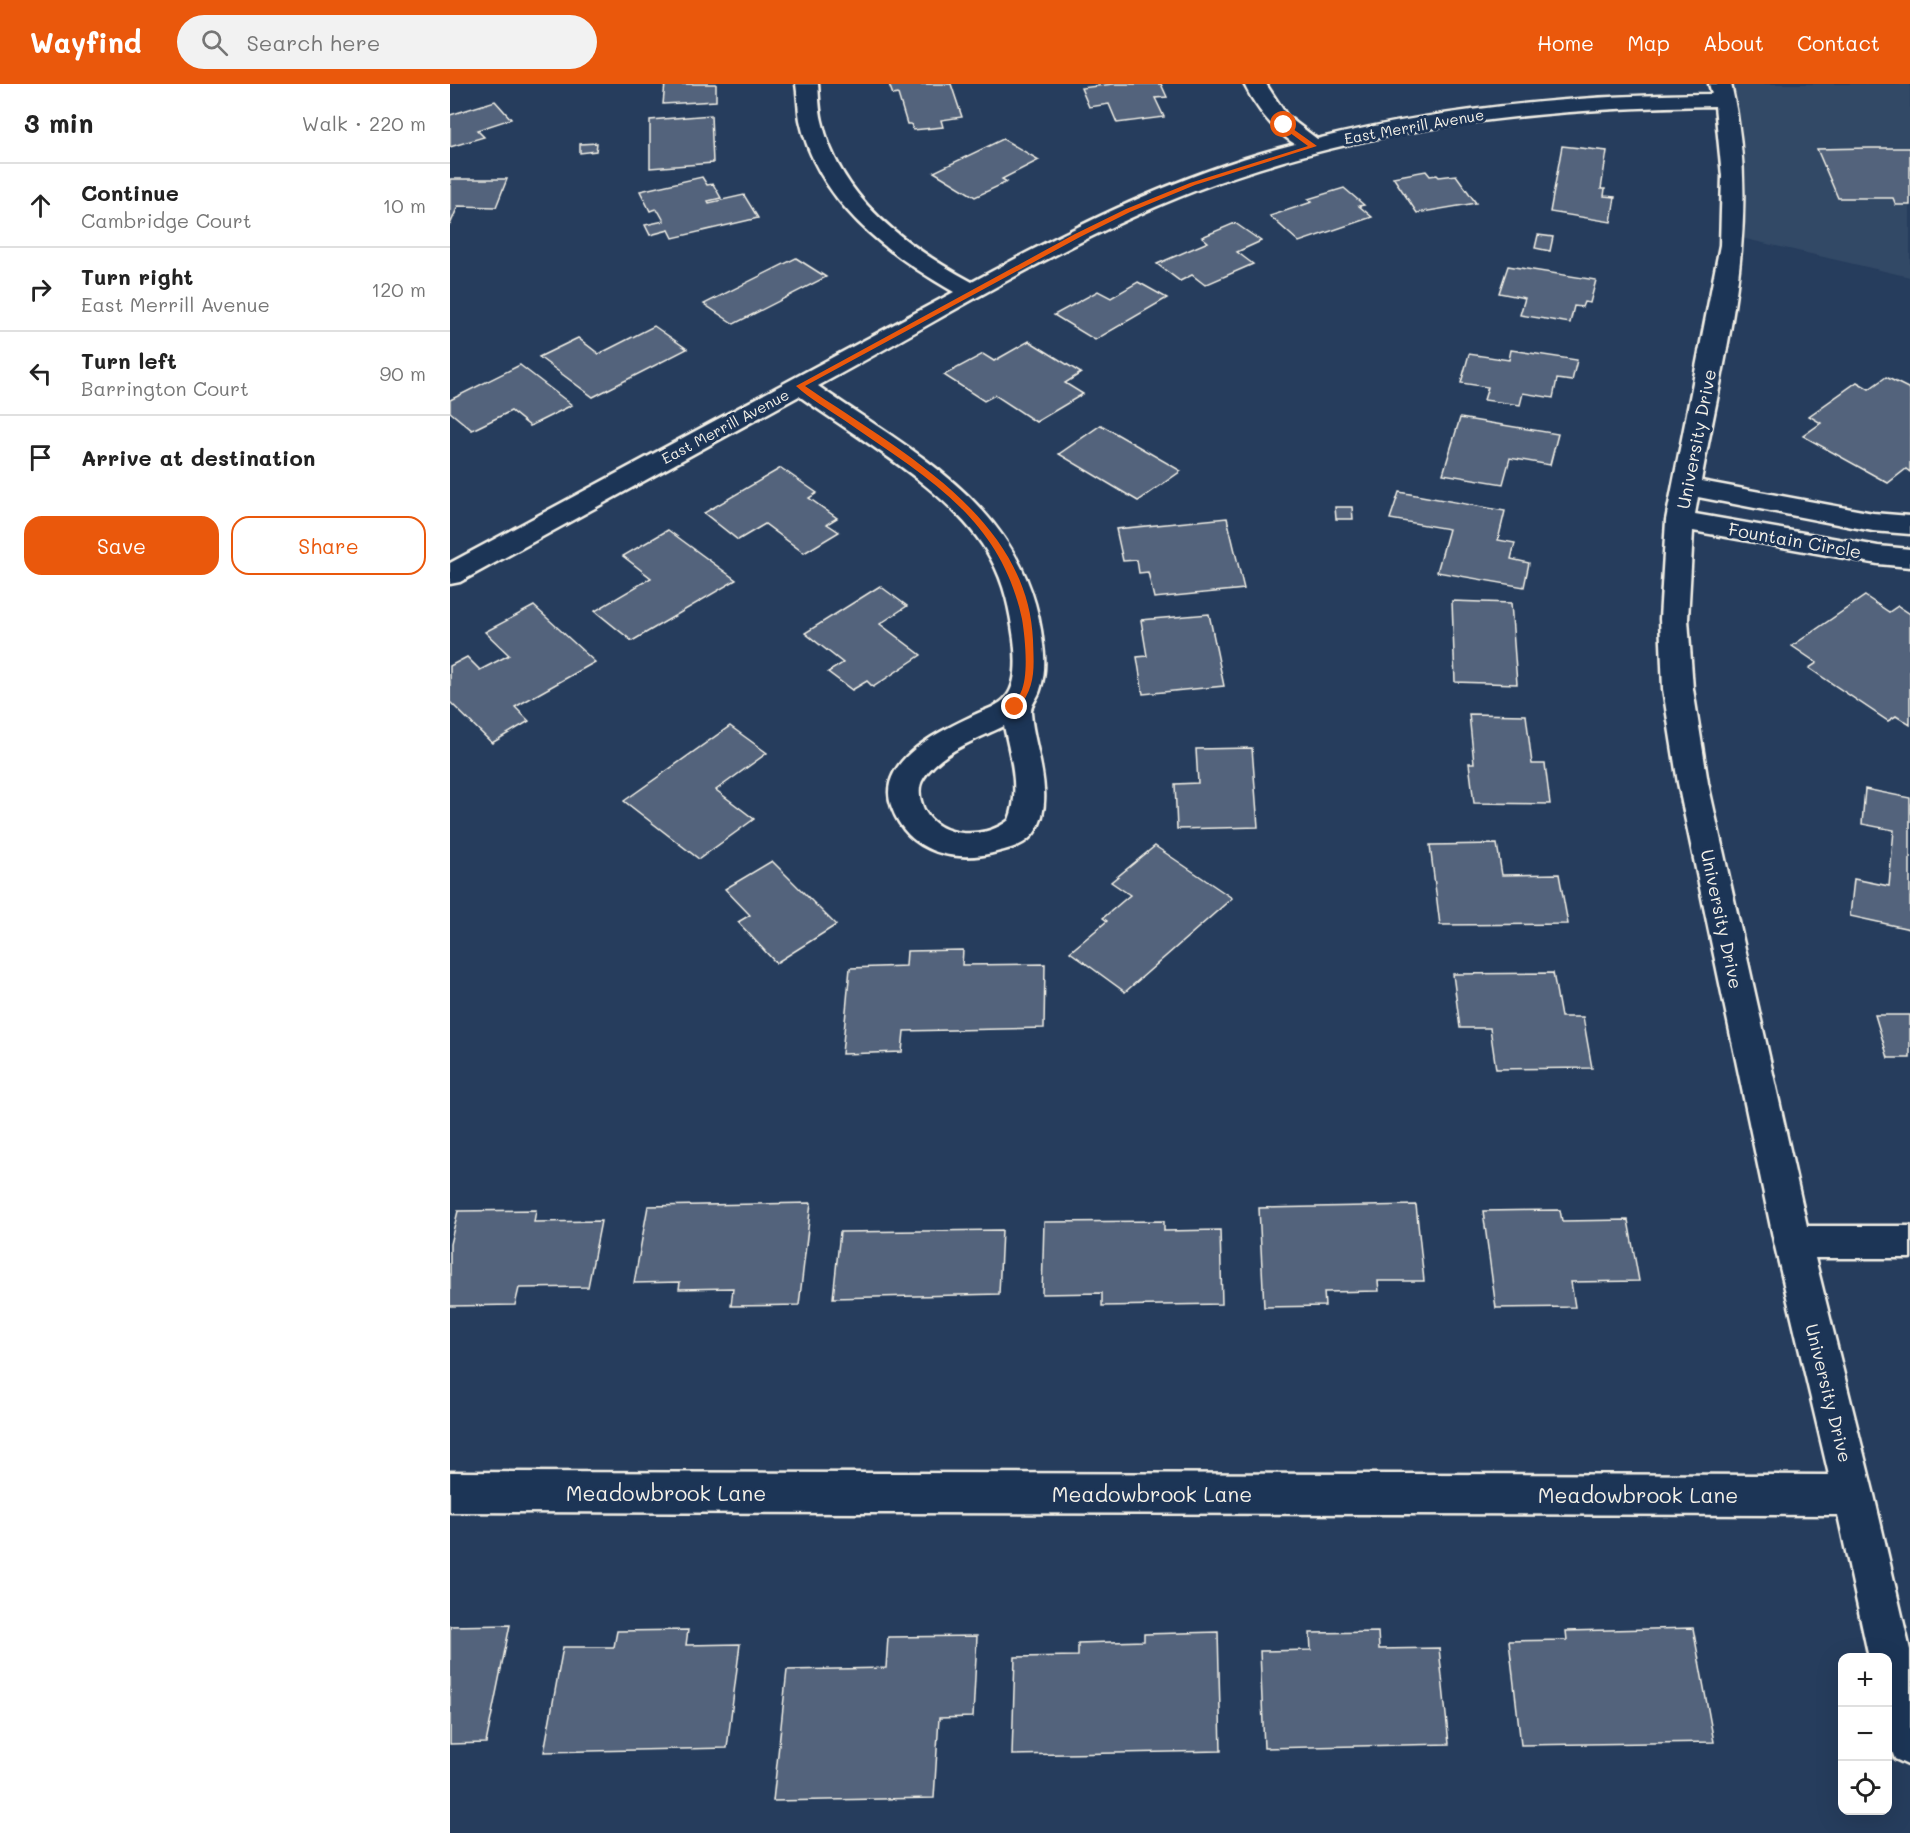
<!DOCTYPE html>
<meta charset="utf-8">
<style>
:root{--surface:#fff;--page:#f2f2f2;--text:#222;--muted:#767676;--line:#e0e0e0;--accent:#ea580c}
body{margin:0;font-family:Mali,sans-serif;background:var(--page);color:var(--text)}
.controls{position:absolute;right:18px;bottom:18px;display:grid;overflow:hidden;border-radius:12px;box-shadow:0 6px 24px #0002}
.controls button{width:54px;height:54px;display:grid;place-items:center;padding:0;border:0;border-bottom:2px solid var(--line);background:var(--surface);color:var(--text);font:30px sans-serif}
.stop{position:absolute;width:18px;height:18px;margin:-14px;border:4px solid #ea580c;border-radius:50%;background:#fff}
.stop.end{background:#ea580c;border-color:#fff;box-shadow:0 2px 6px #0008}
.list{margin:0;padding:0;list-style:none}
h2{display:flex;justify-content:space-between;align-items:center;height:78px;margin:0;padding:0 24px;font-size:26px}
h2 small{font-size:20px;font-weight:400;color:var(--muted)}
.list li{display:grid;grid-template-columns:39px 1fr auto;gap:18px;align-items:center;box-sizing:border-box;height:84px;padding:0 24px;border-top:2px solid var(--line)}
.list b{display:block;font-size:22px;white-space:nowrap}
.list p{margin:0;font-size:20px;white-space:nowrap;color:var(--muted)}
.list em{font-size:20px;font-style:normal;color:var(--muted)}
.actions{display:flex;gap:12px;padding:18px 24px}
.actions a{flex:1;padding:14px 0;border:2px solid var(--accent);border-radius:18px;text-align:center;font-size:21px;color:var(--accent)}
.actions .main{background:var(--accent);color:#fff}
.icon{flex:none;width:33px;height:33px;fill:none;stroke:currentColor;stroke-width:2;stroke-linecap:round;stroke-linejoin:round}
.map{position:relative;flex:none;width:1460px;height:1749px;overflow:hidden}
header{display:flex;align-items:center;gap:36px;box-sizing:border-box;height:84px;padding:0 30px;background:var(--accent);color:#fff}
header strong{font-size:28px}
nav{display:flex;gap:33px;margin-inline-start:auto;font-size:21px}
.search{width:420px;height:54px;background:var(--page);display:flex;align-items:center;gap:15px;box-sizing:border-box;padding:0 21px;border-radius:33px;color:var(--muted);font-size:22px}
main{display:flex}
aside{flex:1;background:var(--surface)}
.map>svg:first-child{display:block}
.built{fill:#334966}
.building{fill:#52647b;stroke:#f4f1e8;stroke-width:1.5}
.lines{fill:none;stroke-linecap:round;stroke-linejoin:round}
.street-casing{stroke:#f4f1e8;stroke-width:5}
.street{fill:#1d3557;fill-rule:evenodd}
.route{fill:#ea580c}
.labels{text-anchor:middle;dominant-baseline:central;stroke-width:6;stroke-linejoin:round;paint-order:stroke}
.far-street-label{font-size:15px;fill:#f4f1e8;stroke:#1d3557}
.street-label{font-size:18px;fill:#f4f1e8;stroke:#1d3557}
.near-street-label{font-size:21px;fill:#f4f1e8;stroke:#1d3557}
</style>
<header>
<strong>Wayfind</strong>
<div class="search"><svg class="icon" aria-label="search" viewBox="0 0 24 24"><circle cx="10" cy="10" r="6"/><path d="M15 15l6 6"/></svg>Search here</div>
<nav><a>Home</a><a>Map</a><a>About</a><a>Contact</a></nav>
</header>
<main>
<aside>
<h2>3 min<small>Walk · 220 m</small></h2>
<ul class="list">
<li><svg class="icon" aria-label="ahead" viewBox="0 0 24 24"><path d="M12 20V5M6 11l6-6 6 6"/></svg><div><b>Continue</b><p>Cambridge Court</p></div><em>10 m</em></li>
<li><svg class="icon" aria-label="right" viewBox="0 0 24 24"><path d="M7 20v-9h11M14 6l5 5-5 5"/></svg><div><b>Turn right</b><p>East Merrill Avenue</p></div><em>120 m</em></li>
<li><svg class="icon" aria-label="left" viewBox="0 0 24 24"><path d="M17 20v-9H6M10 6l-5 5 5 5"/></svg><div><b>Turn left</b><p>Barrington Court</p></div><em>90 m</em></li>
<li><svg class="icon" aria-label="arrive" viewBox="0 0 24 24"><path d="M6 21V4h12l-3 4 3 4H6"/></svg><div><b>Arrive at destination</b></div></li>
</ul>
<div class="actions"><a class="main">Save</a><a>Share</a></div>
</aside>
<div class="map">
<svg width="1460" height="1749" viewBox="0 0 1460 1749">
<rect width="100%" height="100%" fill="#263d5d"/>
<filter id="ink" filterUnits="userSpaceOnUse"><feTurbulence type="fractalNoise" baseFrequency=".0167" numOctaves="2"/><feDisplacementMap in="SourceGraphic" scale="12" xChannelSelector="R" yChannelSelector="G"/><feConvolveMatrix kernelMatrix="1 2 1 2 8 2 1 2 1" color-interpolation-filters="sRGB"/></filter>
<g filter="url(#ink)">
<polygon class="built" points="1270,0 1460,0 1460,193 1283,152"/>
<g class="building">
<polygon points="215,0 266,0 266,17 213,20"/>
<polygon points="439,0 501,0 512,33 491,36 493,43 463,46 461,40 457,40 448,10 443,11"/>
<polygon points="663,0 711,0 717,13 705,14 714,33 667,39 659,20 639,23 631,4"/>
<polygon points="45,17 61,35 27,46 34,53 0,63 0,31"/>
<polygon points="261,31 263,79 200,84 200,36"/>
<polygon points="553,55 589,76 552,95 557,98 525,113 484,88"/>
<polygon points="147,59 146,67 130,69 130,60"/>
<polygon points="1112,62 1157,67 1151,105 1155,105 1154,112 1165,113 1161,138 1100,128"/>
<polygon points="1420,64 1460,64 1460,121 1446,121 1443,114 1388,114 1367,65"/>
<polygon points="976,87 980,92 987,91 989,93 1006,91 1026,119 967,129 943,93"/>
<polygon points="252,93 257,101 263,100 271,114 258,117 259,119 294,111 308,134 223,154 219,146 200,151 195,141 214,137 209,128 205,125 200,127 190,107"/>
<polygon points="0,95 57,95 46,123 8,122 0,141"/>
<polygon points="894,104 914,121 909,122 922,133 849,158 820,132 862,118 858,115"/>
<polygon points="785,139 811,157 787,168 803,180 755,201 742,191 730,197 707,180 758,158 752,153"/>
<polygon points="1088,151 1103,153 1100,167 1085,164"/>
<polygon points="346,174 376,193 284,240 254,220"/>
<polygon points="1058,182 1146,196 1140,219 1134,218 1132,223 1124,222 1120,239 1070,231 1075,214 1049,209"/>
<polygon points="688,198 717,214 645,256 604,231 648,207 661,214"/>
<polygon points="204,242 237,265 143,313 89,273 128,254 149,270"/>
<polygon points="579,257 631,289 615,299 633,310 586,338 545,311 534,317 494,291 533,270 544,277"/>
<polygon points="1061,266 1127,276 1122,297 1107,295 1103,314 1073,309 1070,321 1034,316 1038,303 1011,299 1019,270 1059,276"/>
<polygon points="70,281 122,321 80,342 61,327 22,346 0,328 0,316"/>
<polygon points="1436,293 1460,305 1460,388 1456,385 1438,399 1353,352 1371,339 1359,332 1407,298 1419,305"/>
<polygon points="1010,334 1108,350 1100,381 1060,374 1053,400 993,390"/>
<polygon points="651,341 731,387 688,417 609,370"/>
<polygon points="331,384 367,409 359,414 387,434 377,440 389,448 354,469 315,440 288,456 254,429"/>
<polygon points="949,408 1055,427 1048,456 1065,459 1061,475 1079,479 1074,503 987,488 999,445 940,435"/>
<polygon points="885,423 902,423 903,435 886,435"/>
<polygon points="777,434 794,505 704,514 698,488 689,489 687,476 673,477 666,445"/>
<polygon points="218,446 286,496 182,557 145,527 201,494 173,472"/>
<polygon points="430,502 457,522 430,540 471,571 423,603 417,597 402,606 378,588 393,579 355,549"/>
<polygon points="1415,512 1439,528 1448,522 1460,530 1460,641 1446,632 1438,637 1359,584 1367,579 1342,562"/>
<polygon points="1002,517 1061,519 1067,600 1005,598"/>
<polygon points="84,522 145,578 65,623 79,637 42,659 0,618 0,582 17,573 30,586 59,571 35,548"/>
<polygon points="759,530 774,602 693,610 687,573 697,572 691,536"/>
<polygon points="1019,630 1076,631 1082,680 1095,680 1100,720 1024,719 1019,679 1024,679"/>
<polygon points="280,642 317,669 266,706 304,735 249,775 174,717"/>
<polygon points="802,664 808,743 727,745 725,700 748,699 746,665"/>
<polygon points="1415,705 1460,714 1460,845 1400,832 1404,795 1439,802 1444,746 1412,740"/>
<polygon points="1047,760 1052,791 1109,790 1118,840 990,841 980,761"/>
<polygon points="705,762 782,814 675,908 620,868 657,837 653,834 680,811 661,798"/>
<polygon points="322,777 386,841 326,879 288,838 300,831 275,805"/>
<polygon points="513,866 512,881 595,880 594,944 454,947 452,968 392,970 400,884 456,882 457,867"/>
<polygon points="1103,889 1111,933 1133,933 1142,984 1046,985 1040,944 1010,944 1003,890"/>
<polygon points="1425,931 1460,931 1460,974 1438,974"/>
<polygon points="361,1119 349,1221 281,1222 283,1204 229,1205 230,1198 184,1199 198,1122"/>
<polygon points="966,1121 974,1197 928,1197 929,1207 874,1208 875,1222 814,1223 809,1124"/>
<polygon points="86,1126 84,1138 151,1137 138,1203 69,1204 65,1221 0,1222 0,1160 8,1127"/>
<polygon points="1110,1126 1112,1137 1178,1136 1189,1197 1121,1198 1125,1223 1046,1224 1033,1127"/>
<polygon points="714,1137 714,1147 770,1146 772,1220 652,1222 652,1209 592,1210 594,1138"/>
<polygon points="552,1146 549,1210 383,1214 390,1148"/>
<polygon points="60,1541 36,1659 0,1660 0,1542"/>
<polygon points="1243,1544 1264,1658 1071,1661 1059,1557 1117,1556 1116,1547"/>
<polygon points="238,1546 236,1561 290,1560 277,1664 94,1668 113,1563 164,1563 167,1547"/>
<polygon points="768,1548 771,1667 562,1671 565,1573 628,1572 628,1559 694,1557 694,1550"/>
<polygon points="928,1548 929,1565 989,1564 999,1660 814,1664 810,1567 861,1566 860,1549"/>
<polygon points="527,1552 523,1633 489,1634 484,1714 323,1717 337,1586 436,1584 438,1553"/>
</g>
<g class="lines">
<defs>
<path id="street" d="M346 0H368C369 12 369 25 372 37 389 114 456 162 522 198 625 142 730 89 845 60 822 45 806 24 794 0H816L837 32 867 55C996 23 1128 11 1262 10L1259 0H1281C1313 138 1276 261 1251 397L1423 429 1460 432V450L1423 447 1248 413 1245 430 1428 462 1460 465V483L1428 480 1243 447 1238 535 1243 605 1258 699 1357 1142H1460V1174H1365L1424 1411 1460 1566V1682L1445 1675 1438 1657V1574H1419L1388 1431 0 1428V1388L1379 1391 1324 1158 1228 699 1213 605 1210 535 1216 436 1270 161 1272 92 1265 22C1089 24 912 43 747 106 615 157 492 235 368 302 468 372 579 425 593 561 595 575 595 592 590 606 588 614 580 621 581 629 583 655 593 680 594 706 595 720 593 737 584 749 576 760 563 764 550 767 507 780 459 770 442 724 424 677 491 647 524 631 534 626 550 622 557 612 568 598 566 572 564 555 560 527 555 500 541 475 507 410 409 355 349 312L10 498 0 500V479L504 208C437 170 367 117 350 36 348 25 348 12 346 0ZM554 642C560 670 571 707 559 736 534 757 480 755 471 717 469 710 469 701 473 695 489 668 528 655 554 642Z"/>
</defs>
<use href="#street" class="street-casing"/>
<use href="#street" class="street"/>
</g>
</g>
<path class="route" d="M832 40H836L867 62 745 101 680 128 630 153 355 302C445 364 578 432 583 556 584 585 586 602 568 625H562L561 623C564 618 569 613 571 608 579 591 575 553 572 535 550 432 474 392 394 336 378 325 360 315 346 302L625 150 676 125 740 99 858 62 832 43Z"/>
<g class="labels">
<g class="far-street-label">
<text transform="translate(964 42) rotate(-10)">East Merrill Avenue</text>
<text transform="translate(275 342) rotate(-28)">East Merrill Avenue</text>
</g>
<g class="street-label">
<text transform="translate(1246 355) rotate(-79)">University Drive</text>
<text transform="translate(1345 456) rotate(10)">Fountain Circle</text>
<text transform="translate(1272 835) rotate(78)">University Drive</text>
<text transform="translate(1379 1309) rotate(76)">University Drive</text>
</g>
<g class="near-street-label">
<text x="216" y="1408">Meadowbrook Lane</text>
<text x="702" y="1409">Meadowbrook Lane</text>
<text x="1188" y="1410">Meadowbrook Lane</text>
</g>
</g>
</svg>
<div class="controls">
<button>+</button>
<button>−</button>
<button><svg class="icon" aria-label="locate" viewBox="0 0 24 24"><circle cx="12" cy="12" r="6"/><path d="M12 2v4M12 18v4M2 12h4M18 12h4"/></svg></button>
</div>
<div class="stop" style="left:834px;top:41px"></div>
<div class="stop end" style="left:565px;top:623px"></div>
</div>
</main>
